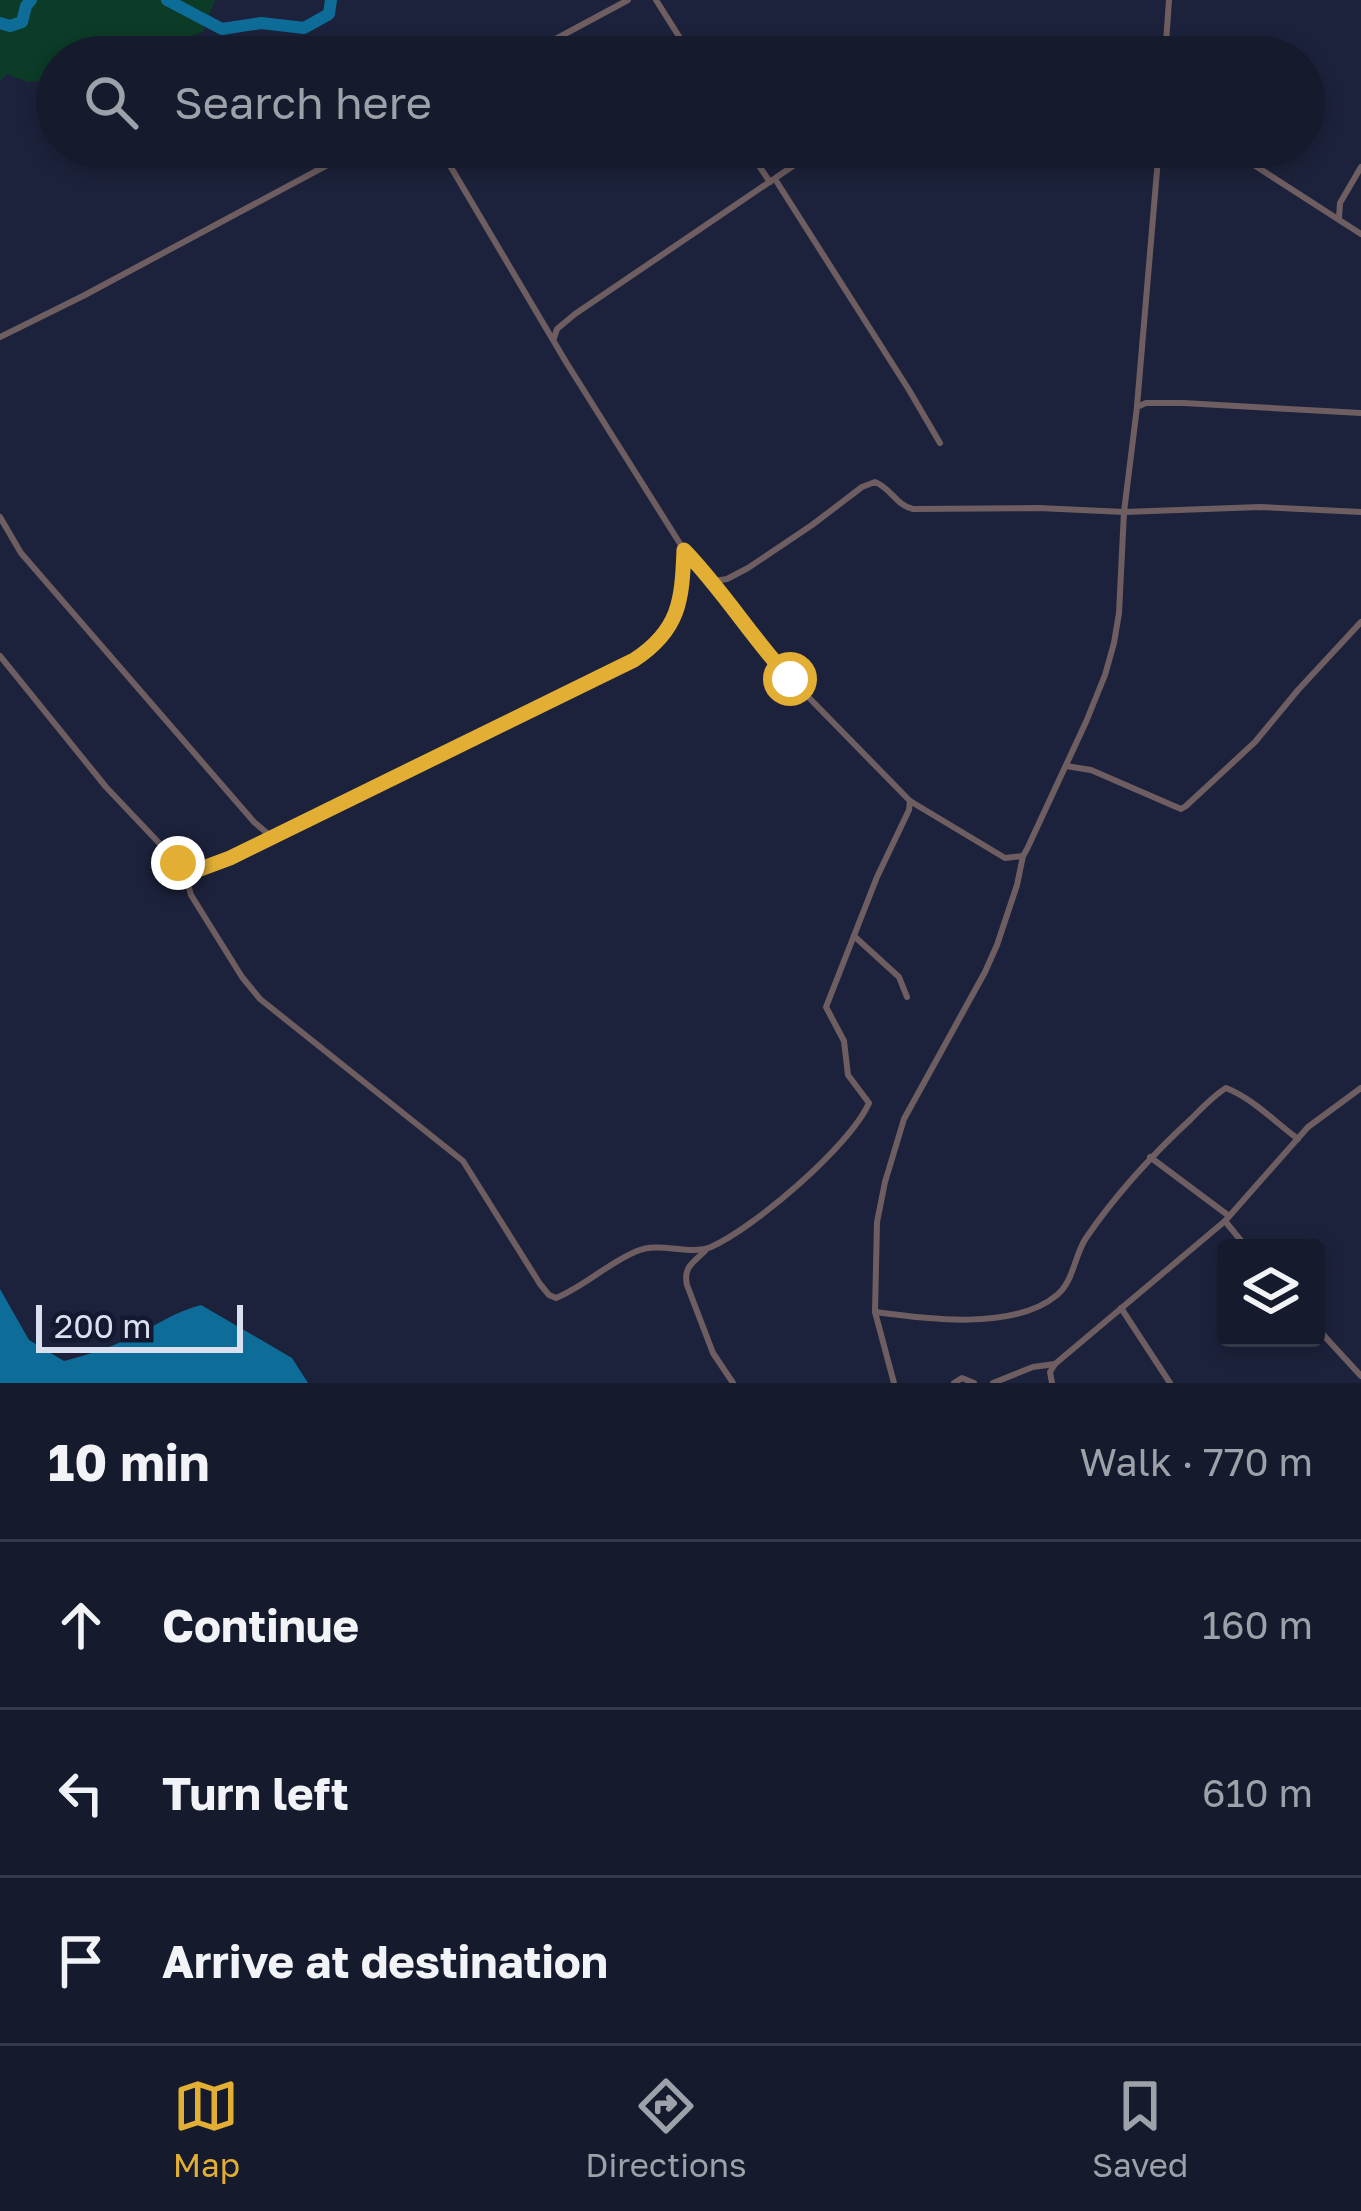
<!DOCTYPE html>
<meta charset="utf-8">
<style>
:root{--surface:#151a2c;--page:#1e2334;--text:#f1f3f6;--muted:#9da1a9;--line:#343848;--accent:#e2af34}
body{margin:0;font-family:"Golos Text",sans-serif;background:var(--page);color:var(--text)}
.controls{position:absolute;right:36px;bottom:36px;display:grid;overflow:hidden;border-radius:12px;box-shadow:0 6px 18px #0003}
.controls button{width:108px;height:108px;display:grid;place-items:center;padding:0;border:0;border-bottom:3px solid var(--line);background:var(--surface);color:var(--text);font:60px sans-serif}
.scale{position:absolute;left:36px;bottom:30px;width:207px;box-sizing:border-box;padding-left:12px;border:6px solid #dbe0f1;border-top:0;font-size:33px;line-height:42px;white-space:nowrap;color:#dbe0f1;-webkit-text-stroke:9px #131931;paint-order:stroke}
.stop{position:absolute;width:36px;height:36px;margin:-27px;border:9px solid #e2af34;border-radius:50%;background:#fff}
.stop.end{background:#e2af34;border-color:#fff;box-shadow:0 3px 12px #0008}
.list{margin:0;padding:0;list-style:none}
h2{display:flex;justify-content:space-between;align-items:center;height:156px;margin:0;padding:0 48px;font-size:51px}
h2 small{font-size:39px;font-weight:400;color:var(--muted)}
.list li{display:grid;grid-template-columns:78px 1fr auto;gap:36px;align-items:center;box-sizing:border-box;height:168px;padding:0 48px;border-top:3px solid var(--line)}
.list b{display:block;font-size:45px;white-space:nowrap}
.list em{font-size:39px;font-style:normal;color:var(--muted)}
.icon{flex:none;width:66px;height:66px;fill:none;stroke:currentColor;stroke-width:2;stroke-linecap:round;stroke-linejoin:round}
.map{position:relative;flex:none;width:1361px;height:1383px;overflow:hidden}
.search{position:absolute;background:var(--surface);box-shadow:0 6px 18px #0003;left:36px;right:36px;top:36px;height:132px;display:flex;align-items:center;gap:30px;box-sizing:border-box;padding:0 42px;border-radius:66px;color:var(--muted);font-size:45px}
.sheet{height:660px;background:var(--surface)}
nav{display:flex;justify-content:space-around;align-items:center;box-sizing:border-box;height:168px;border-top:3px solid var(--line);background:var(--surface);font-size:33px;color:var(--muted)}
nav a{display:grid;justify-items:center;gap:6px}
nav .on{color:var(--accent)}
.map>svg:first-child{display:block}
.green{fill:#0c3b27}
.water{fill:#0e6d98}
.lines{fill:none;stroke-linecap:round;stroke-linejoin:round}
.river{stroke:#0e6d98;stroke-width:12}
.street{stroke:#6f5e61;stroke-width:6}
.route{stroke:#e2af34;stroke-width:15}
</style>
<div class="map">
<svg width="1361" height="1383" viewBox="0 0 1361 1383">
<rect width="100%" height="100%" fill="#1c223b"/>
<polygon class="green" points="0,0 215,0 203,32 129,57 57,57 57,80 28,82 7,74 0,81"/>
<path class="water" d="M0 1289 29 1340 64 1361C87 1355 109 1348 130 1338 155 1326 174 1312 201 1305L292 1358 308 1383H0Z"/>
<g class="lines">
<g class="river">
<polyline points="167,0 222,29 261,23 304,28 329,14 331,0"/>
<polyline points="0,23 10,26 22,22 26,6 31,0"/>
</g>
<g class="street">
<polyline points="656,0 692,57"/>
<polyline points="522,57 628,0"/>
<polyline points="1165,57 1169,0"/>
<polyline points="439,147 566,362 684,550 714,581 776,664 910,801 1005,858 1023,856 1027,849 1086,722 1105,675 1114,643 1119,613 1124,512 1137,407 1146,403 1183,403 1361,413"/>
<polyline points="746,147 770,182"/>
<polyline points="1226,147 1361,234"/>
<polyline points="775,179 909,390 940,443"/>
<polyline points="1339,218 1340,203 1361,167"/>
<polyline points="0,337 83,296 361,147"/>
<polyline points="554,338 557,329 575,314 821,147"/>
<polyline points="1137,406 1159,147"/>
<path d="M0 517 21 553 254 822 273 838C349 802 423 763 498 728 541 707 630 673 661 640 681 618 683 581 684 553"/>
<path d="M714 581 727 579 748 568 812 525 862 487 875 482C891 488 897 506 913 509L1039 508 1124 512 1260 507 1361 512"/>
<polyline points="0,656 106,787 178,863 189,870 201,870 273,838"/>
<polyline points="1066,766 1091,770 1181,809 1186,806 1255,742 1298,690 1361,622"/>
<path d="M189 870 187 881 191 895 242 977 260 999 463 1161 540 1284 549 1295 556 1298C585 1286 608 1263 637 1251 660 1241 689 1256 711 1247 754 1228 850 1146 869 1103L848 1075 844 1041 826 1007 877 877 909 810 910 801"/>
<polyline points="854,936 899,977 907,997"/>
<polyline points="1150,1157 1229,1216"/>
<polyline points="1225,1221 1247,1248"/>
<path d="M705 1251C693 1263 683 1267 687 1285L713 1353 733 1383"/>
<polyline points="1121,1308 1170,1383"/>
<path d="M875 1312C926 1319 1014 1331 1057 1295 1074 1281 1074 1256 1086 1238 1116 1194 1152 1155 1191 1119 1202 1108 1213 1096 1226 1088 1252 1098 1275 1122 1298 1139"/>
<polyline points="1316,1327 1361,1376"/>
<polyline points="894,1383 875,1312 877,1222 885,1182 904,1119 985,972 997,945 1017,885 1023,856"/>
<polyline points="954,1383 962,1378 974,1383"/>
<polyline points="993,1383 1033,1367 1055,1364"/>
<polyline points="1052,1383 1050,1372 1055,1364 1225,1221 1308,1127 1361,1088"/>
</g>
</g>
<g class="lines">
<path class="route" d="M178 863 195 871 230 858 634 660C680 630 682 600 684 550 723 590 752 638 790 679"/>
</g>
</svg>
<div class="controls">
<button><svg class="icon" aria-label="layers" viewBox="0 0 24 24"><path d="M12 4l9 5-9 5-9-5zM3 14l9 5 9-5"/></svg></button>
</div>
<div class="scale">200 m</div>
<div class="stop" style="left:790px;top:679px"></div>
<div class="stop end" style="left:178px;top:863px"></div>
<div class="search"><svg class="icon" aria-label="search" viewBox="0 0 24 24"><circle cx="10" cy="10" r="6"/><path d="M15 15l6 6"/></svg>Search here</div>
</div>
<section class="sheet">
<h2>10 min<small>Walk · 770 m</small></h2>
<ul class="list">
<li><svg class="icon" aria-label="ahead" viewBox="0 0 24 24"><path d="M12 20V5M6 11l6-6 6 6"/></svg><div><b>Continue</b></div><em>160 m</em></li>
<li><svg class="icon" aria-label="left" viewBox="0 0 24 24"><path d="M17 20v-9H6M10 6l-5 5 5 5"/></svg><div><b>Turn left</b></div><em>610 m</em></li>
<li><svg class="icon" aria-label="arrive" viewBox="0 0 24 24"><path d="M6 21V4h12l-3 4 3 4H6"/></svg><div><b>Arrive at destination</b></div></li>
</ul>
</section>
<nav>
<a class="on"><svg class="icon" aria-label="map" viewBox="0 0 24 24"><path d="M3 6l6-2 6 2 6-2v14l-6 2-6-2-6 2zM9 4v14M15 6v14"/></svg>Map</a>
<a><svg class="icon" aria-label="directions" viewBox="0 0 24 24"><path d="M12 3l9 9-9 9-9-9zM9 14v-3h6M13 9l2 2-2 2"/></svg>Directions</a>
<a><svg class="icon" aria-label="saved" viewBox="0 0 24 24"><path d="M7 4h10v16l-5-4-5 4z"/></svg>Saved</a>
</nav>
